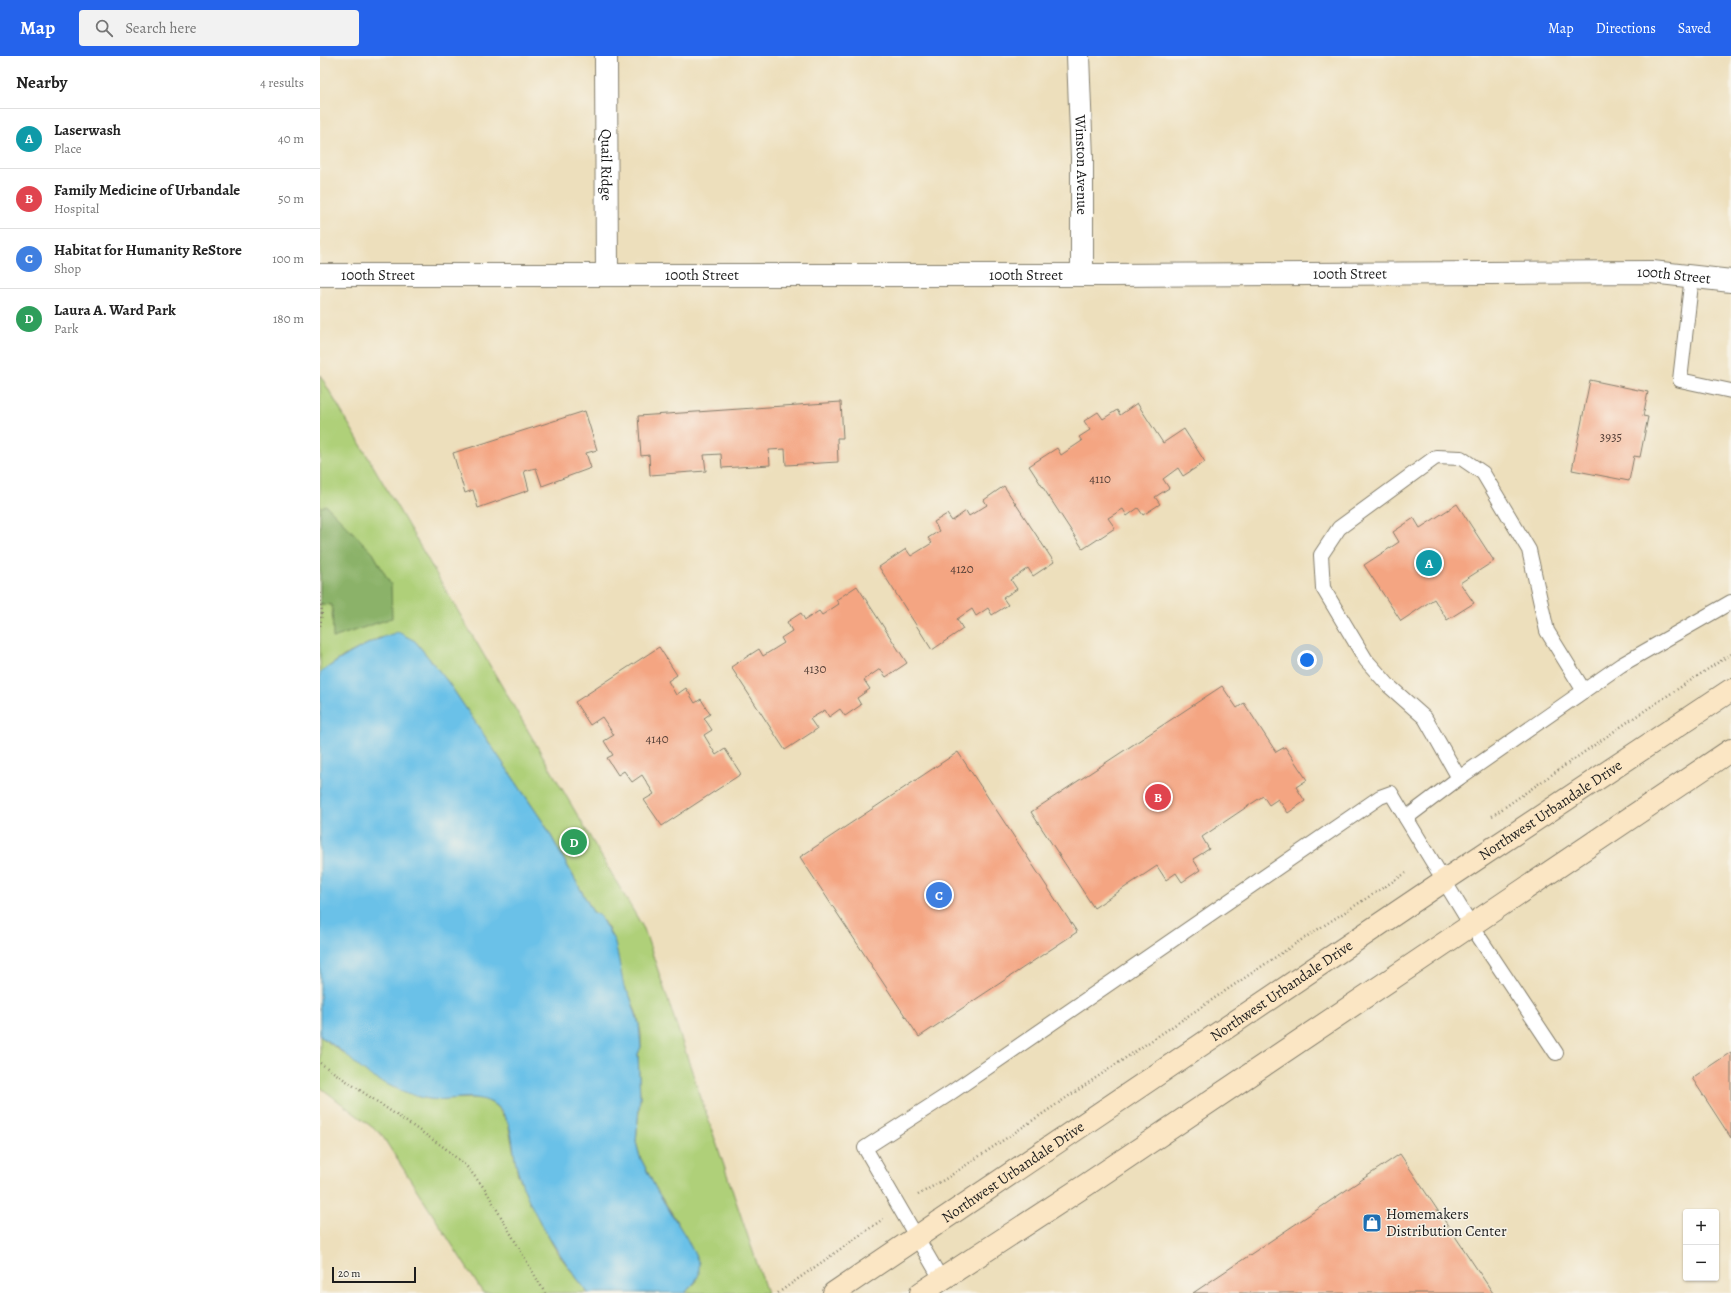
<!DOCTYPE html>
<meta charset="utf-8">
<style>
:root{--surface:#fff;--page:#f2f2f2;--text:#222;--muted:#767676;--line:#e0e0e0;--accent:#2563eb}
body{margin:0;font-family:Alegreya,serif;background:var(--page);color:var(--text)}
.controls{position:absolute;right:12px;bottom:12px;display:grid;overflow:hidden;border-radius:4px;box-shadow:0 1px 3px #0004}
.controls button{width:36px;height:36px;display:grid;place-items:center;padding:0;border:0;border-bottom:1px solid var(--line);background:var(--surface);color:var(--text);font:20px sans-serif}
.scale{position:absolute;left:12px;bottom:10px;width:84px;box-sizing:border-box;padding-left:4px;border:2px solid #1c1c1c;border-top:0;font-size:11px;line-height:14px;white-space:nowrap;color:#1c1c1c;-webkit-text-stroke:3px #f7f3e8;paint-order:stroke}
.you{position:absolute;left:987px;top:604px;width:14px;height:14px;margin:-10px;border:3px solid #fff;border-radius:50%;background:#1a73e8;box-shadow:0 0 0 6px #1a73e833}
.badge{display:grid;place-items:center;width:26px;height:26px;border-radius:50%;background:var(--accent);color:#fff;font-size:13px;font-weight:700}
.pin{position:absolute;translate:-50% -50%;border:2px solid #fff;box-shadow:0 1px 4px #0006}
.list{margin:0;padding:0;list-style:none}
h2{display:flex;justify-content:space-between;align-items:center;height:52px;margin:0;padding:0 16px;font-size:17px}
h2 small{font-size:13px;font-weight:400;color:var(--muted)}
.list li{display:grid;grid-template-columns:26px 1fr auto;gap:12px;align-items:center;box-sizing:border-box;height:60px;padding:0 16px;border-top:1px solid var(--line)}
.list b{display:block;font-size:15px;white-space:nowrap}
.list p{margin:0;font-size:13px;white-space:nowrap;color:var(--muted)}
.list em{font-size:13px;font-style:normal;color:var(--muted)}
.icon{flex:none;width:22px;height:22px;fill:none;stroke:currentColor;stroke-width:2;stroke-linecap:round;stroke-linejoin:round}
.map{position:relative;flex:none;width:1411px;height:1237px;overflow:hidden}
header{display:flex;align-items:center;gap:24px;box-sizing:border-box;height:56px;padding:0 20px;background:var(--accent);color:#fff}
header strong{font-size:19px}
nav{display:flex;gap:22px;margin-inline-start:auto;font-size:14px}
.search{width:280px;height:36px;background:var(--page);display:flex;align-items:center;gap:10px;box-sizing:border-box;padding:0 14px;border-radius:4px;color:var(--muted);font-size:15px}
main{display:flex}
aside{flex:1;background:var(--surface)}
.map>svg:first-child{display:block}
.green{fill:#afd079;stroke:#66764a}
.forest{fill:#8bb269;stroke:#546742}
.water{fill:#6bc1e8;stroke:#446e82}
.building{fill:#f4a582}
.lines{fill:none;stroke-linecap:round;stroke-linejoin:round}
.service-casing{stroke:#847e6c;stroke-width:16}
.minor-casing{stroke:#847e6c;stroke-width:24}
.tertiary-casing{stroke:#847e6c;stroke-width:24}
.secondary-casing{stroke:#847e6c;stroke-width:24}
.path{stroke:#847e6c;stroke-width:2.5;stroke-dasharray:1 3;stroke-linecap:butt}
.service{stroke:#fff;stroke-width:14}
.minor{stroke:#fff;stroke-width:22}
.tertiary{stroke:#fff;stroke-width:22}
.secondary{stroke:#fbe6c4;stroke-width:22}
.labels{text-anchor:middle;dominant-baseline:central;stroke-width:3;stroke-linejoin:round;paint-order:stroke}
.number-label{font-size:13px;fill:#523e36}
.street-label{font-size:15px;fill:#1c1c1c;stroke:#f7f3e8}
.poi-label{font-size:15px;fill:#1c1c1c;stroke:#f7f3e8;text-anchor:start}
</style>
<header>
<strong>Map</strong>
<div class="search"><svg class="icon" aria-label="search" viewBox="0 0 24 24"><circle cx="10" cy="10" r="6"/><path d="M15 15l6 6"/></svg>Search here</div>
<nav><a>Map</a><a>Directions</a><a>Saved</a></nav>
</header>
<main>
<aside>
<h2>Nearby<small>4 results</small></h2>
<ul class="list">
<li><span class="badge" style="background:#0f9aa8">A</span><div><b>Laserwash</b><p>Place</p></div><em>40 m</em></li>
<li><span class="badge" style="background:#e0444e">B</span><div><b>Family Medicine of Urbandale</b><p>Hospital</p></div><em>50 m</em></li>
<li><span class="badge" style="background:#3f7fe0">C</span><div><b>Habitat for Humanity ReStore</b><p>Shop</p></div><em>100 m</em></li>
<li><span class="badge" style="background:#2e9e5b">D</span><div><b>Laura A. Ward Park</b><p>Park</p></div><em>180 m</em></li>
</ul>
</aside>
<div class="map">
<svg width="1411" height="1237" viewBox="0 0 1411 1237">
<rect width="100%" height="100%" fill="#f7f3e8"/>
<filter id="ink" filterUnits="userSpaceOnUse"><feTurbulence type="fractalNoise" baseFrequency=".025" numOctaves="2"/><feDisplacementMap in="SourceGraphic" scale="8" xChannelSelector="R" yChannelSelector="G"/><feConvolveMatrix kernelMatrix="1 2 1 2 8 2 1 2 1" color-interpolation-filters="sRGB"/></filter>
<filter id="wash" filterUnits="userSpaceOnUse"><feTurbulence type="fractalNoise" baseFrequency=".012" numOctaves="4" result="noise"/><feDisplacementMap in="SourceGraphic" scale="16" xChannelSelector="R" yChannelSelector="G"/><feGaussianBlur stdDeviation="0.9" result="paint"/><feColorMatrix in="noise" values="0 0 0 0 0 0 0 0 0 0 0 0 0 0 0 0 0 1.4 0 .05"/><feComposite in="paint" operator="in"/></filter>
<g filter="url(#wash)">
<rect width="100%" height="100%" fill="#eddfbc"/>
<g class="green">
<polygon points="0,319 324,873 447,1237 365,1237 376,1226 379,1207 352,1157 337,1135 320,1101 316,1086 320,1041 318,998 321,991 321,978 318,962 310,940 304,931 289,874 279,859 273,856 225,769 128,626 95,585 59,582 24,600 0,617"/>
<polygon points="0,980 23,997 110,1043 158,1042 167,1044 176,1050 188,1066 198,1119 220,1166 237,1196 268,1237 163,1237 61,1078 0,1031"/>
</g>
<polygon class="forest" points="6,449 53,497 71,529 72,562 13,582 12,549 0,548 0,452"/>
<path class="water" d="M78 576 95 585 128 626 225 769 273 856 279 859 294 884 297 895 304 931 310 940 319 968 321 991 318 998 320 1041 316 1086 320 1101 337 1135 366 1181 379 1207V1218L375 1226 365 1237H268C241 1201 213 1162 199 1119 191 1097 196 1065 175 1049 155 1035 131 1046 109 1043 94 1041 61 1027 48 1018 39 1012 32 1004 25 998 17 991 8 986 0 980V617C25 599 49 585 78 576Z"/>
<g id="blocks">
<g class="building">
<polygon points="1270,324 1328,336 1323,360 1328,361 1320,401 1314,400 1309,425 1252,414"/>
<polygon points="521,346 523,382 517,382 518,406 466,409 465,393 449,394 450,409 402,412 401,398 384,399 386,415 330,419 329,399 321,400 318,360"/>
<polygon points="817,347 843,387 864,373 885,406 863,420 858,412 843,423 849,432 835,441 840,448 823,459 818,452 807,460 803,453 788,462 795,472 763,493 709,410 737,392 741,399 762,385 759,381 770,374 764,365 778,356 783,363 797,354 800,359"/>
<polygon points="265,355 277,394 266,397 271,412 222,430 216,412 204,415 209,434 158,452 153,434 145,437 133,397"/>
<polygon points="684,430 734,506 713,520 708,512 691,524 697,533 683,542 688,549 672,559 668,552 656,560 652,553 637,563 643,573 612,594 559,511 586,493 591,500 612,487 608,482 619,475 614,466 627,458 632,465 646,455 649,460 667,449 664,444"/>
<polygon points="1137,448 1174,505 1140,527 1154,547 1127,564 1114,543 1081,565 1044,509 1079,486 1073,476 1094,462 1100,472"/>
<polygon points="537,530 587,607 566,621 560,613 544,624 550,633 537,642 541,649 525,660 520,653 509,661 505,654 490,663 497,673 465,694 411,611 439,593 443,600 464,587 461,582 472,575 467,566 481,557 485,564 499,555 502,559 519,548 516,544"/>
<polygon points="339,591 357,619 348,625 356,639 366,632 375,647 381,643 390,658 384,662 392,674 384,679 396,699 405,693 421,718 342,770 324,744 334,738 322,719 312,726 304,715 298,719 287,702 293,699 284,685 294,679 282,661 270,669 255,646"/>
<polygon points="902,630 917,652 924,647 956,696 965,691 987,724 976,731 985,745 968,757 958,743 949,749 943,740 882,781 889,793 873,803 880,814 862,826 856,817 846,824 837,810 774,852 711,756"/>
<polygon points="638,696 757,876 599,981 480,801"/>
<polygon points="1411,996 1411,1082 1372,1022"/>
<polygon points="1080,1098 1173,1237 873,1237"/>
</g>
</g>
</g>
<g filter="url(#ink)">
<use href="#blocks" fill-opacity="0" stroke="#847e6c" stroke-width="1"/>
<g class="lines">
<defs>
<g id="service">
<polyline points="1372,220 1360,324 1411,335"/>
<polyline points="1139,722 1105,662 1069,630 1046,604 1003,532 1001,499 1019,472 1116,401 1141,402 1163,417 1209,494 1227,575 1264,635"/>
<polyline points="1086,762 1151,869 1236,997"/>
<polyline points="621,1223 545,1092 629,1038 1060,741 1071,737 1086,762 1139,722 1301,609 1411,546"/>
</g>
<g id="minor">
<path id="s1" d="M286 0 287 219"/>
<path id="s2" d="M758 0 762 102V219"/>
</g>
<g id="tertiary">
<path id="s3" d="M0 219H791L1332 216 1411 225"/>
</g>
<g id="secondary">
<path id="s4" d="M514 1237 1125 824 1411 634"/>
<polyline points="601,1237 766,1129 1411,694"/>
</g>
</defs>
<use href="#service" class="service-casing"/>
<use href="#minor" class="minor-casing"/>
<use href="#tertiary" class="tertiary-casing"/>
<use href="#secondary" class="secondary-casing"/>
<g class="path">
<polyline points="0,537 2,556 0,571"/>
<polyline points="1172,760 1312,663 1411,598"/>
<polyline points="0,1007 125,1092 147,1111 165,1133 225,1237"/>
<polyline points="598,1139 627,1122 975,888 1086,817"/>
<polyline points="458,1237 563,1163"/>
</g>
<use href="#service" class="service"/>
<use href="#minor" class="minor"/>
<use href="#tertiary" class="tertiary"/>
<use href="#secondary" class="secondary"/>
</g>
</g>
<defs>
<symbol id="shop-square" viewBox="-11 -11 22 22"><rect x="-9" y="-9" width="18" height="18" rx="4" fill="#1f6fb2" stroke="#f7f3e8"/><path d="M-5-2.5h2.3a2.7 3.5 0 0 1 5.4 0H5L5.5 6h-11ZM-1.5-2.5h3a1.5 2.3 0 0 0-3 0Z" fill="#fff"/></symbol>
</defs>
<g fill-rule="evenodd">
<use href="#shop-square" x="1041" y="1156" width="22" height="22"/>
</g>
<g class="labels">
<g class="number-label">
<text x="1291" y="380">3935</text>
<text x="780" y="422">4110</text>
<text x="642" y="512">4120</text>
<text x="495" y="612">4130</text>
<text x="337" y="682">4140</text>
</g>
<g class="street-label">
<text stroke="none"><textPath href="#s1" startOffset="109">Quail Ridge</textPath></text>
<text stroke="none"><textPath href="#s2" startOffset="109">Winston Avenue</textPath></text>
<text stroke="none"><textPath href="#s3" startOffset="1030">100th Street</textPath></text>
<text stroke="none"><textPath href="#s3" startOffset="58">100th Street</textPath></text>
<text stroke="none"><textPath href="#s3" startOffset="382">100th Street</textPath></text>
<text stroke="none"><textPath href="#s3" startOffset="706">100th Street</textPath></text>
<text stroke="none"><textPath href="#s3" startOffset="1354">100th Street</textPath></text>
<text stroke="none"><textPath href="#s4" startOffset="864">Northwest Urbandale Drive</textPath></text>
<text stroke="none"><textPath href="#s4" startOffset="540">Northwest Urbandale Drive</textPath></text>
<text stroke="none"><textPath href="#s4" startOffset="216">Northwest Urbandale Drive</textPath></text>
</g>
<g class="poi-label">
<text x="1066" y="1158">Homemakers<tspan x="1066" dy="17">Distribution Center</tspan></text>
</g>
</g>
</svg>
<div class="controls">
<button>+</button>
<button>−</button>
</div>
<div class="scale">20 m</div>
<div class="you"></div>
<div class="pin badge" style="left:1109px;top:507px;background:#0f9aa8">A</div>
<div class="pin badge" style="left:838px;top:741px;background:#e0444e">B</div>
<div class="pin badge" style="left:619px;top:839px;background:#3f7fe0">C</div>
<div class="pin badge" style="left:254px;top:786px;background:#2e9e5b">D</div>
</div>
</main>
